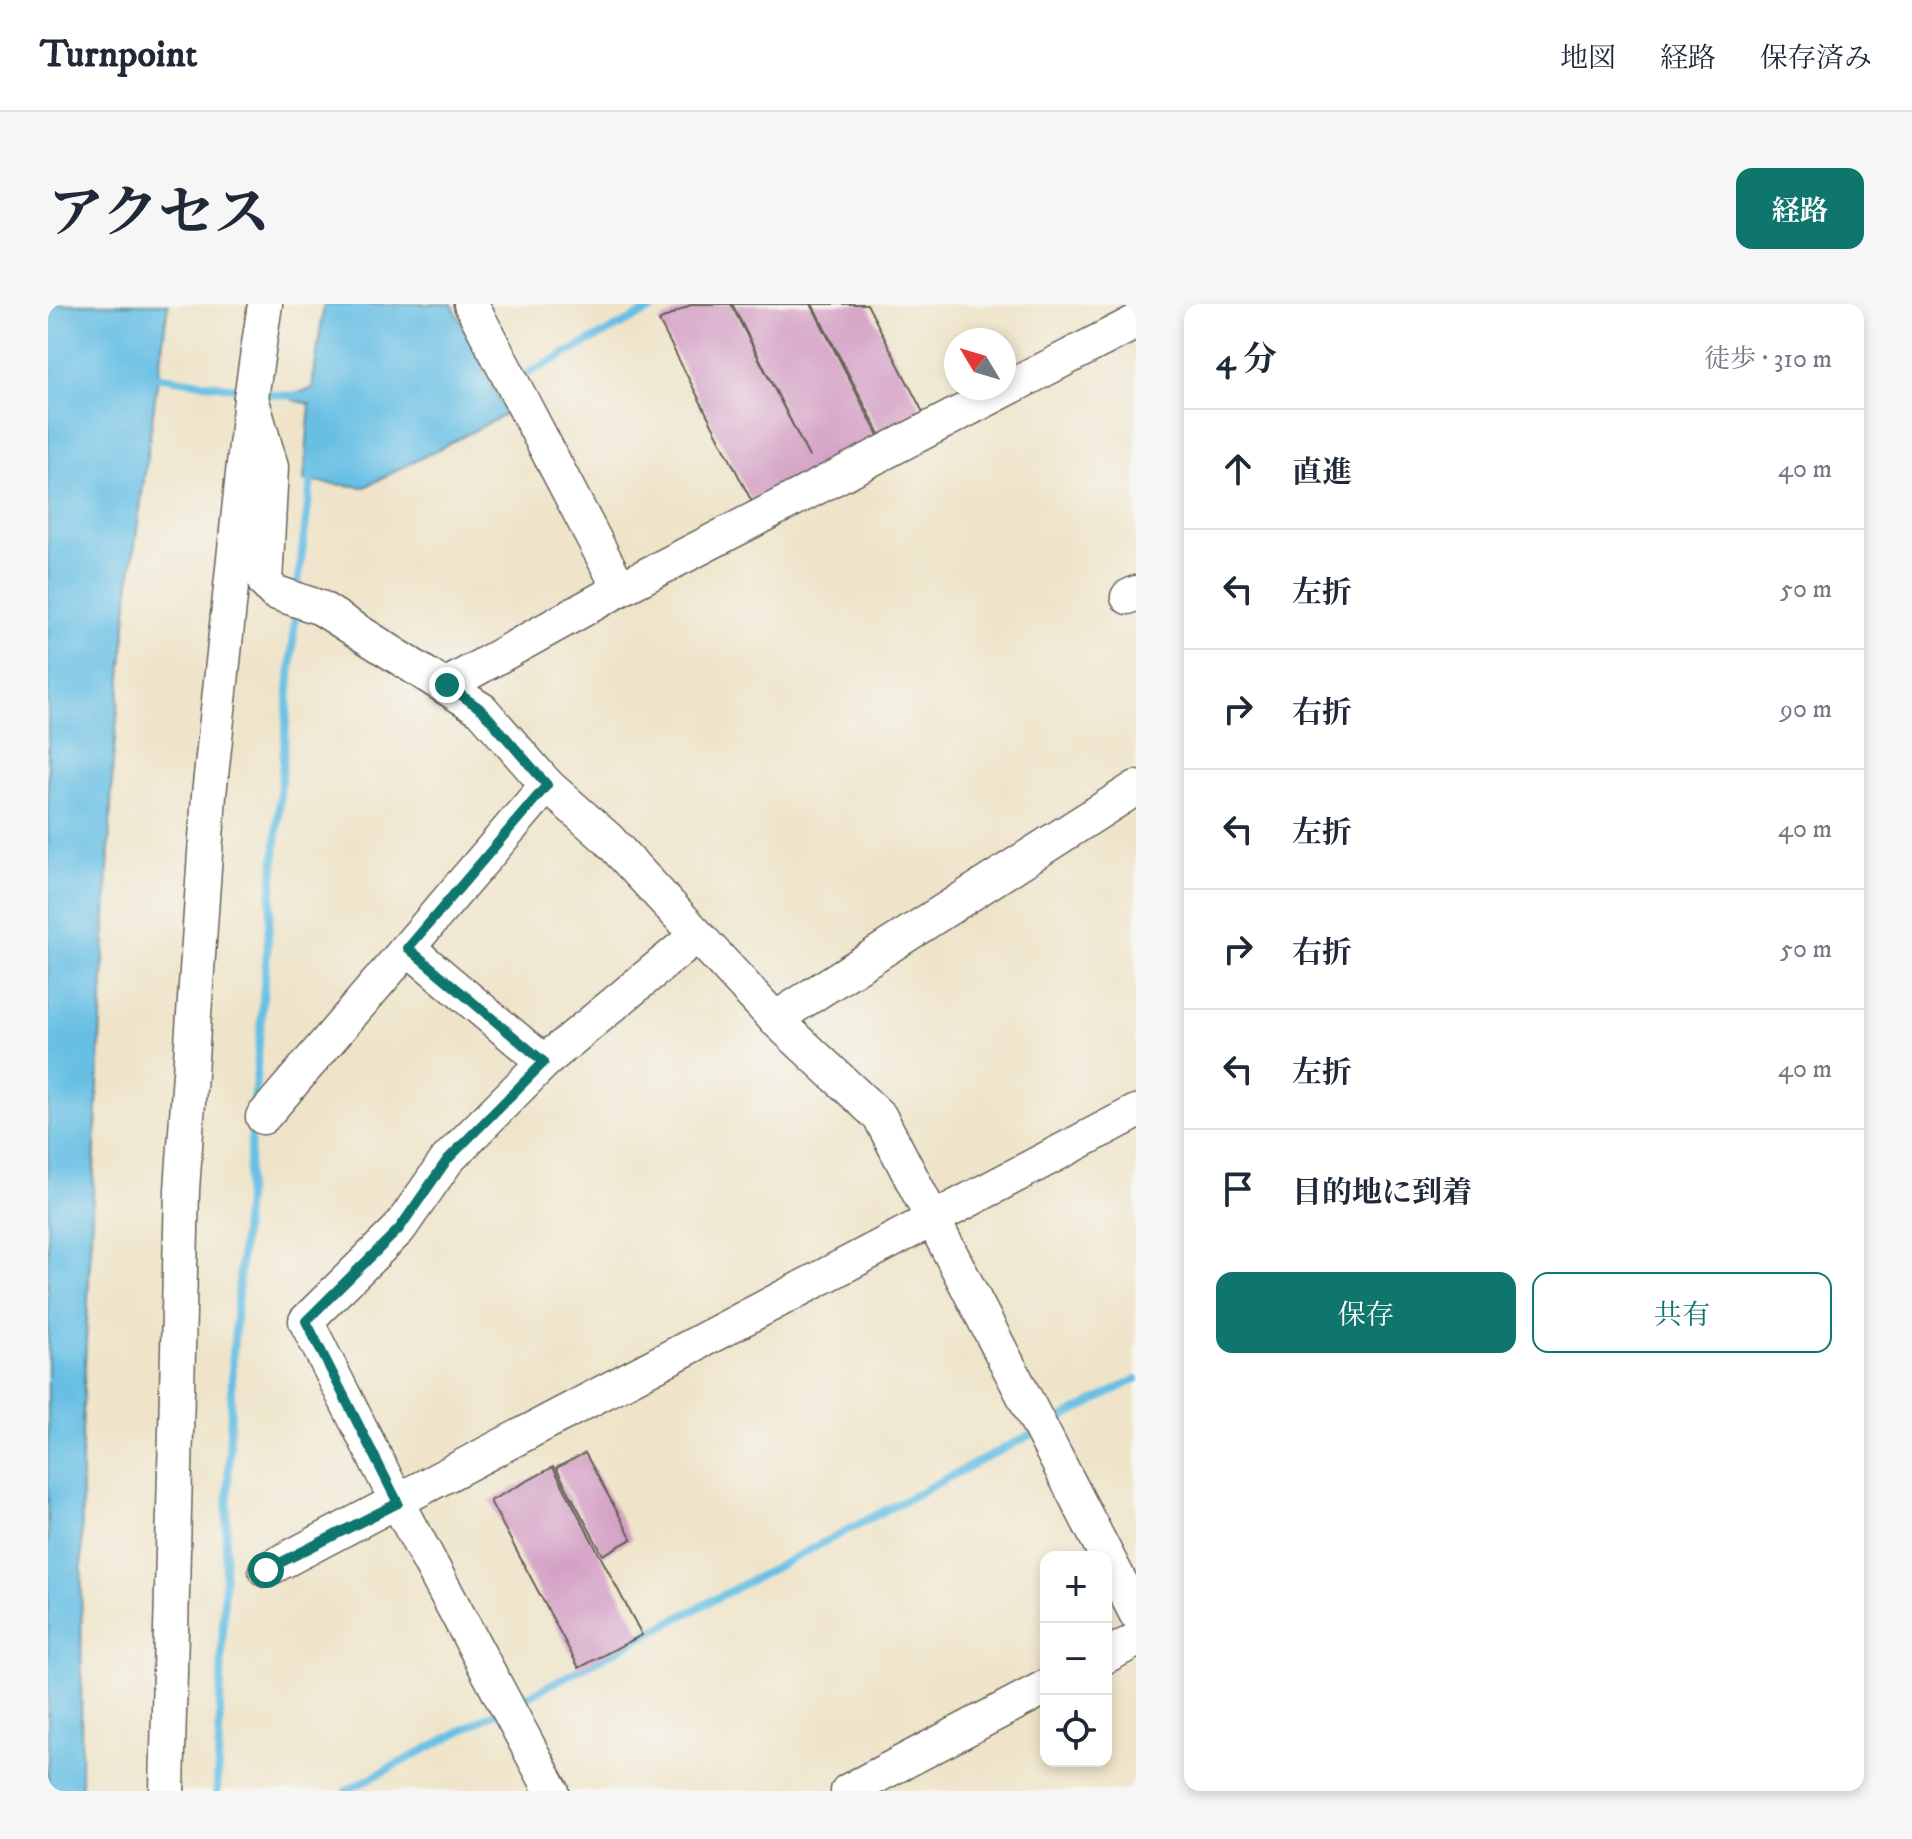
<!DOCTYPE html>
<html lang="ja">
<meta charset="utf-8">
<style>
:root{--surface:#fff;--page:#f6f6f7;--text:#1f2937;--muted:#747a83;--line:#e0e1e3;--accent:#0f766e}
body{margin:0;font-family:"IM FELL DW Pica","Noto Serif JP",serif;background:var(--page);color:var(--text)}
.controls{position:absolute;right:24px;bottom:24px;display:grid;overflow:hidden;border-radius:16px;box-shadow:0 4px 12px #0003}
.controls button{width:72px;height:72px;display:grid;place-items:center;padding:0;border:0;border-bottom:2px solid var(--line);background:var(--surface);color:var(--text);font:40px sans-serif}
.compass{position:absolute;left:896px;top:24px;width:72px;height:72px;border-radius:50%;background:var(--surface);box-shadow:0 4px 12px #0003;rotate:308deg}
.stop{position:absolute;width:24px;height:24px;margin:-18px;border:6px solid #0f766e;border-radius:50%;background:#fff}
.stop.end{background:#0f766e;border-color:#fff;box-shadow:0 2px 8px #0008}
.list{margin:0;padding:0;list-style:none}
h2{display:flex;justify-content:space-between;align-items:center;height:104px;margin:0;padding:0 32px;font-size:34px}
h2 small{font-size:26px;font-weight:400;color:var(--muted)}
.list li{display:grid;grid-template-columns:52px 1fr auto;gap:24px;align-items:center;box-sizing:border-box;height:120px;padding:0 32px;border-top:2px solid var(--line)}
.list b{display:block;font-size:30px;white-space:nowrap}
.list em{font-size:26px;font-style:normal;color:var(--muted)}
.actions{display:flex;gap:16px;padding:24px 32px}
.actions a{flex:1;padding:18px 0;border:2px solid var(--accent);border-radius:16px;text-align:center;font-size:28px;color:var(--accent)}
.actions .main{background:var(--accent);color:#fff}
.icon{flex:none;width:44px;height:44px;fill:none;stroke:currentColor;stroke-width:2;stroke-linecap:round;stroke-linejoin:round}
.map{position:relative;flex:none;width:1088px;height:1487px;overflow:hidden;border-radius:16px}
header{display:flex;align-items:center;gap:48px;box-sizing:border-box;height:112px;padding:0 40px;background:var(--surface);border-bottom:2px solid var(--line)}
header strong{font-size:38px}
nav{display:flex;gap:44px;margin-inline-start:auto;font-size:28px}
.intro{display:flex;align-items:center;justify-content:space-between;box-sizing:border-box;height:192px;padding:0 48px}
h1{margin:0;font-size:56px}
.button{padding:20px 36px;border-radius:16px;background:var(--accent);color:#fff;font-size:28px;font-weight:700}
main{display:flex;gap:48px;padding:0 48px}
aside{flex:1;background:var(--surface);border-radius:16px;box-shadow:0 4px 12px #0003}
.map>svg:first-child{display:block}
.water{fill:#67bfe4;stroke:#426e80;stroke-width:2}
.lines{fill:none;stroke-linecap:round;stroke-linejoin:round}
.stream{stroke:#67bfe4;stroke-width:8}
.building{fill:#d4a0c5}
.minor-casing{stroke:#666259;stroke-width:37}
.minor{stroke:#fff;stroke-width:34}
.route{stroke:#0f766e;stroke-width:10}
</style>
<header>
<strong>Turnpoint</strong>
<nav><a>地図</a><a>経路</a><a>保存済み</a></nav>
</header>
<div class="intro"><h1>アクセス</h1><a class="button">経路</a></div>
<main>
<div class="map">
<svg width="1088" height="1487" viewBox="0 0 1088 1487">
<rect width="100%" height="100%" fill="#f6f6f2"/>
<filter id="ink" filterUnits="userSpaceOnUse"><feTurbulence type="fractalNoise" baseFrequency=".0125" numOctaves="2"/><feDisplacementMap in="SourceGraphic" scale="16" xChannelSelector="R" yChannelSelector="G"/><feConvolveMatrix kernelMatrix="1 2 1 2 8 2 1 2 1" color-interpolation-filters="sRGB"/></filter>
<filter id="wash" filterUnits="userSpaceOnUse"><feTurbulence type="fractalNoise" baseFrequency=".006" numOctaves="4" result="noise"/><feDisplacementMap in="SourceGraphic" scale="32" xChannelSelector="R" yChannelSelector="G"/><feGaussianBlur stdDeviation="1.8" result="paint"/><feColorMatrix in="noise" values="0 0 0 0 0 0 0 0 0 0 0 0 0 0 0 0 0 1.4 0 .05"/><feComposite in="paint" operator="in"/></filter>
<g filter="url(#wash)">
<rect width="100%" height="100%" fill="#efe4c9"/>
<g class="water">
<polygon points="0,0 120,0 82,277 65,457 34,1126 33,1487 0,1487"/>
<polygon points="276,0 404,0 458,110 317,183 256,177 262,100 245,96 246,90 264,85"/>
</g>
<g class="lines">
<g class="stream">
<polyline points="99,71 189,84"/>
<polyline points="475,72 613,0"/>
<polyline points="221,90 256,93"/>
<polyline points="249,289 263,177"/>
<polyline points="1001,1121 1088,1075"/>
<polyline points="465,1400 986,1129"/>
<polyline points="169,1487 185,1048 248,303"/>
<polyline points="298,1487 453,1406"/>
</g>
</g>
<g id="blocks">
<g class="building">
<polygon points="644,0 683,0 761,153 684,0 763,0 834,139 707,204 611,17"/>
<polygon points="764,0 819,0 879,116 836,138"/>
<polygon points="537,1149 584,1235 555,1251 508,1164"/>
<polygon points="505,1163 594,1331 531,1364 442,1197"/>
</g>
</g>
</g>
<g filter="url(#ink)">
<use href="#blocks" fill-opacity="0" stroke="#666259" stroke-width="2"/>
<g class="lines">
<defs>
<g id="minor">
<polyline points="423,0 572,285"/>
<polyline points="203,94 223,163 217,278 226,288 273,304 434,406 499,481 560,535 727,715 832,813 1088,1309"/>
<polyline points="1080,293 1088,289"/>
<polyline points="399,381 572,285 1088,18"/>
<polyline points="360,644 496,758"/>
<polyline points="727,715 1088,484"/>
<polyline points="215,813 499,481"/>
<polyline points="218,1266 1088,808"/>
<polyline points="1058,1352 1088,1336"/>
<polyline points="119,1487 134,886 161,491 203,94 217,0"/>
<polyline points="504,1487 350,1199 258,1017 351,925 399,856 496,758 648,632"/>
<polyline points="800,1487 998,1383"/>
</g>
</defs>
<use href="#minor" class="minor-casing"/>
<use href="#minor" class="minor"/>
</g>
</g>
<g class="lines" filter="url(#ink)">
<polyline class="route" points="218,1266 350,1199 258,1017 351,925 399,856 496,758 360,644 499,481 434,406 399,381"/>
</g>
</svg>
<div class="controls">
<button>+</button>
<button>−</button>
<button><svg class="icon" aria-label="locate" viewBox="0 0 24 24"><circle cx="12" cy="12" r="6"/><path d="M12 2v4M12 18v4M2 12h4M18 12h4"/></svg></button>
</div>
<svg class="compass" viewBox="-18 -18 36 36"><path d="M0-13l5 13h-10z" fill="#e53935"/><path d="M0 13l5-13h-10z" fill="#747a83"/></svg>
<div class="stop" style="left:218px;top:1266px"></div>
<div class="stop end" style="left:399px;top:381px"></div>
</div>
<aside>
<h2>4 分<small>徒歩 · 310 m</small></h2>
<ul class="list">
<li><svg class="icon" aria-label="ahead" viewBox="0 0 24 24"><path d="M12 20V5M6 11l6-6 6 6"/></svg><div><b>直進</b></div><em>40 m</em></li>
<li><svg class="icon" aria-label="left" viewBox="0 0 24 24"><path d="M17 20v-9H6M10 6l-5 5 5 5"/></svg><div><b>左折</b></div><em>50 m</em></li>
<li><svg class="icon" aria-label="right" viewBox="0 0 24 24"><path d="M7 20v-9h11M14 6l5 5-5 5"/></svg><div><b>右折</b></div><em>90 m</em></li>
<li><svg class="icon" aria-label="left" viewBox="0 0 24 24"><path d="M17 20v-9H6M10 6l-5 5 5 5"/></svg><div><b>左折</b></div><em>40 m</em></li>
<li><svg class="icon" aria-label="right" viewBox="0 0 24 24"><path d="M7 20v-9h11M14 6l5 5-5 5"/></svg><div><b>右折</b></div><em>50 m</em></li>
<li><svg class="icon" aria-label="left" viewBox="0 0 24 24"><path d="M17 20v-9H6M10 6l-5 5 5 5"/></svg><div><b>左折</b></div><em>40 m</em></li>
<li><svg class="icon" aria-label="arrive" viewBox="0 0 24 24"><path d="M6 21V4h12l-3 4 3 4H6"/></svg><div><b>目的地に到着</b></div></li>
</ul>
<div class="actions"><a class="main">保存</a><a>共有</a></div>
</aside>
</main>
